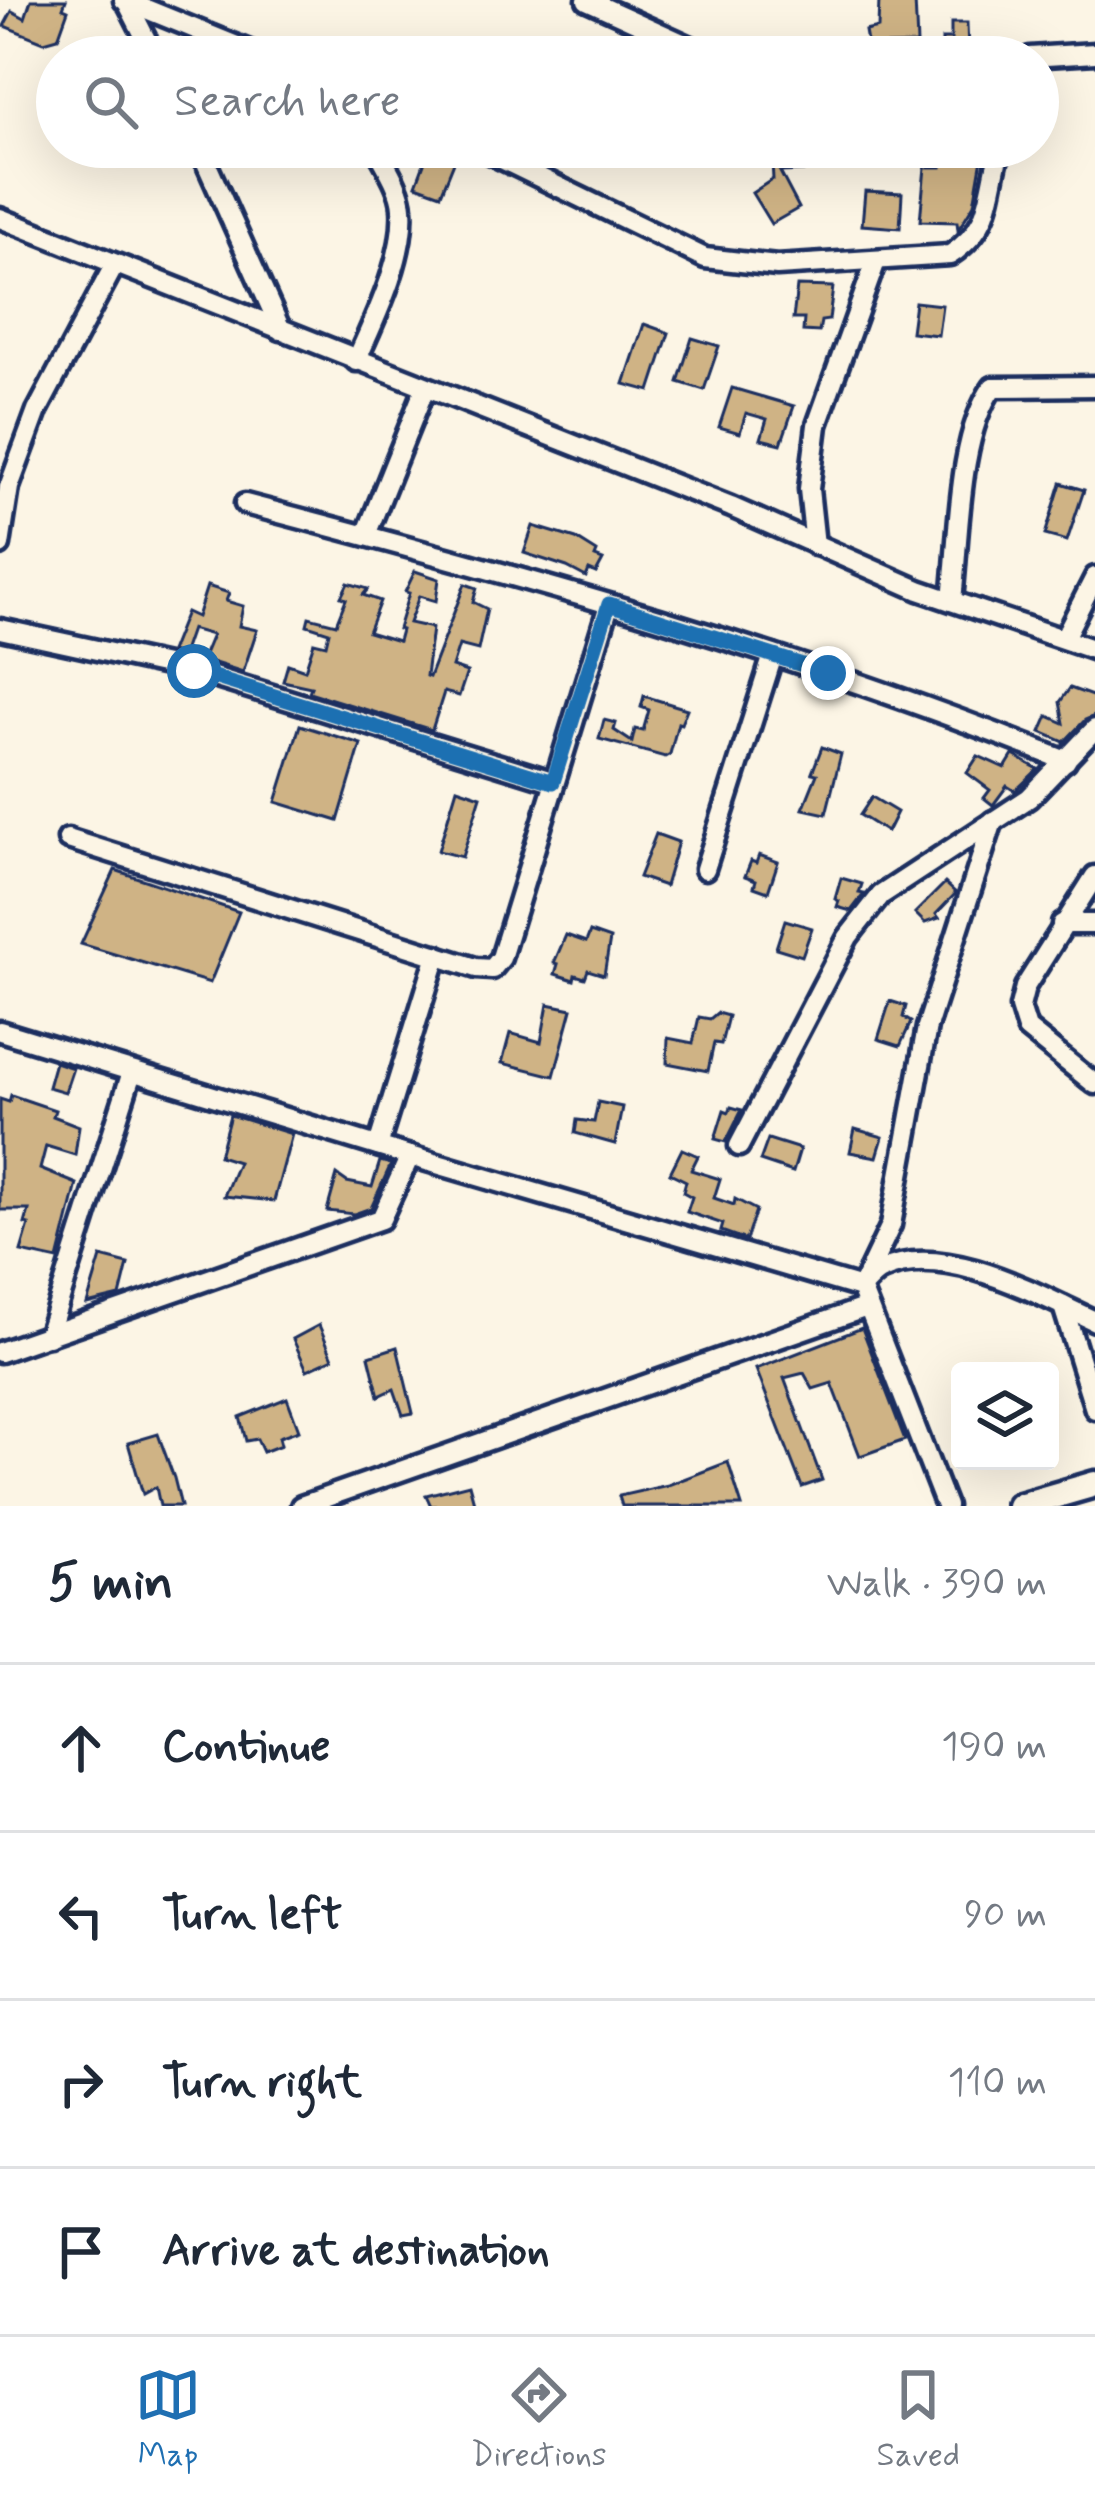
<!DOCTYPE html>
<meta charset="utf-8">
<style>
:root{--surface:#fff;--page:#f2f2f3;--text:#1f2937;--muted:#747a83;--line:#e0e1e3;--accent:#1f6fb2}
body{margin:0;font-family:Mynerve,sans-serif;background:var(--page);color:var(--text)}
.controls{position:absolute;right:36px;bottom:36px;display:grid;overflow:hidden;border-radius:12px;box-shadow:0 12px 48px #0002}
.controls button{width:108px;height:108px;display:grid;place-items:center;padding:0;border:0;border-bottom:3px solid var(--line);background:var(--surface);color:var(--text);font:60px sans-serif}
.stop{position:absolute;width:36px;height:36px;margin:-27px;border:9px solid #1f6fb2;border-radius:50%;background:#fff}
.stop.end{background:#1f6fb2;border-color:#fff;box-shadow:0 3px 12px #0008}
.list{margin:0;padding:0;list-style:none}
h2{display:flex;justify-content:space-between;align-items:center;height:156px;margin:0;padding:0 48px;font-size:51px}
h2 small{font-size:39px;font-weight:400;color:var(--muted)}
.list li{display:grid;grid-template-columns:78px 1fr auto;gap:36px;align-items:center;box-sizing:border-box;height:168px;padding:0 48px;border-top:3px solid var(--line)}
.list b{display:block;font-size:45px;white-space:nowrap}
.list em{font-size:39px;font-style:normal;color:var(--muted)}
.icon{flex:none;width:66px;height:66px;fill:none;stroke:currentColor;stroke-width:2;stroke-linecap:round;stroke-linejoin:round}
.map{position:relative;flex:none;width:1095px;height:1506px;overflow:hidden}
.search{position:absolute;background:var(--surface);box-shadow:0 12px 48px #0002;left:36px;right:36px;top:36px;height:132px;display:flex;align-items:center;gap:30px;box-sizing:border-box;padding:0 42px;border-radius:66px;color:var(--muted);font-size:45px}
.sheet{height:828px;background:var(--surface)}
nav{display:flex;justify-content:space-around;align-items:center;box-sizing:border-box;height:168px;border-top:3px solid var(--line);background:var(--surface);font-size:33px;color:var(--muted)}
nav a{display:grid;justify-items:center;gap:6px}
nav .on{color:var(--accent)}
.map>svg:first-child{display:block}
.building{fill:#cfb385;stroke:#1b2f5e;stroke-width:3}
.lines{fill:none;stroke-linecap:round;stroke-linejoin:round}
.minor-casing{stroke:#1b2f5e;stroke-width:27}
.major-casing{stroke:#1b2f5e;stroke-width:33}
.minor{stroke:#fcf5e5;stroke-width:18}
.major{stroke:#fcf5e5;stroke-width:24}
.route{stroke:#1f6fb2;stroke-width:15}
</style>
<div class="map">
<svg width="1095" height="1506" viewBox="0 0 1095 1506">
<rect width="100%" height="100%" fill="#fcf5e5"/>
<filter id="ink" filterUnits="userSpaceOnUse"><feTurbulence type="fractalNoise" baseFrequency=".00833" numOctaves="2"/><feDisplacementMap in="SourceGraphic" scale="24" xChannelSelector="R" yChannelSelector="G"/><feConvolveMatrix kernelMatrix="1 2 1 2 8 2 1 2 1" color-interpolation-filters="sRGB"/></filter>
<g filter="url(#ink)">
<g class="building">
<polygon points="31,0 66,0 63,8 68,10 58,38 44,42 4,26 12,11 25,18"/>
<polygon points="879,0 915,0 917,44 887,45 888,51 869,54 865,31 878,28"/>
<polygon points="951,23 967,23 968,52 942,53 942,39 951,39"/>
<polygon points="430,147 456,157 441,194 416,185"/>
<polygon points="771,147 803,147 803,171 780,172 799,208 771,224 752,193 773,179"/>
<polygon points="940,147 984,147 974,204 958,230 957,222 920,221 925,167 941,167"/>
<polygon points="865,191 902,193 900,228 862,225"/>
<polygon points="797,286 833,287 829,320 821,321 819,332 803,331 804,319 793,319"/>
<polygon points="915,302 942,305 938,335 911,332"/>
<polygon points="644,324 669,333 650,391 624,384"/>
<polygon points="692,338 719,346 704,390 678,382"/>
<polygon points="732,388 794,406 781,444 761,439 767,419 746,413 740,433 719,427"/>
<polygon points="1061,483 1084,490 1067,541 1045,535"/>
<polygon points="533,526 576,539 597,552 595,557 603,560 596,573 589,570 586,577 567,567 524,553"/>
<polygon points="415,571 439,579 436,601 419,596 409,623 432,628 426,676 429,677 465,584 477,588 473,602 487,609 478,650 459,645 452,667 467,672 459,696 444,692 432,730 309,692 311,687 283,681 288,664 305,670 314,642 326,645 329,632 307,625 309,617 336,624 346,599 341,597 348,583 368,589 363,595 380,601 368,632 398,641 401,630 398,629 409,593 405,592"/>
<polygon points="207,586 229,593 226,601 243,606 239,626 257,630 243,672 202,659 212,635 191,629 182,655 170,652 186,612 197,617"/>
<polygon points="1070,688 1095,697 1095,716 1085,720 1064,742 1041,732 1048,716 1064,723 1060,702"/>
<polygon points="644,696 687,709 681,724 678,723 670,754 665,757 599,739 604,720 616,723 614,730 632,742 635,729 643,731 649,710 641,707"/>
<polygon points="300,725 361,744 338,821 276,802"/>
<polygon points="822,747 841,754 826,814 803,809 817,774 812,773"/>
<polygon points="1013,755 1038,769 1015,791 1007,786 993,805 984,798 990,790 967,773 978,756 1005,768"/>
<polygon points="457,788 481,796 462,857 438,851"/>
<polygon points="872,797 897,812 887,832 860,815"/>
<polygon points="656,834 678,842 665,886 639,877"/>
<polygon points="759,855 778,862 768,892 754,887 756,880 745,876 751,861 756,863"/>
<polygon points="115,870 239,912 210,983 81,944"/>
<polygon points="841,878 862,884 859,893 864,894 851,911 837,907 839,901 835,899"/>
<polygon points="945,883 956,893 936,914 939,918 925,923 915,913"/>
<polygon points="785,920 812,928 802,956 776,948"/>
<polygon points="590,932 610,939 604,975 588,970 585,978 575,975 574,980 555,974 558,964 554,963 566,935 586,942"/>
<polygon points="890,1001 906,1006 903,1017 911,1022 900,1046 878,1039"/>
<polygon points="548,1004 572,1009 554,1076 502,1063 510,1033 541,1042"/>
<polygon points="717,1013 728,1016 721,1044 714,1043 708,1071 667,1063 668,1038 693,1043 699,1017 710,1019"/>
<polygon points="55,1062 73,1068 65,1092 48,1087"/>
<polygon points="11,1095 55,1110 53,1116 79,1126 75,1155 46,1146 40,1169 77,1184 58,1260 21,1252 29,1225 25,1224 29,1210 0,1210 0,1099 9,1102"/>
<polygon points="598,1102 622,1107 615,1144 575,1133 577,1120 594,1122"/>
<polygon points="731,1107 742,1110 726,1142 715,1139 724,1110 729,1112"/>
<polygon points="230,1115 292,1134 274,1201 224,1196 238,1162 219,1156"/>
<polygon points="855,1129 883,1137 877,1157 850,1152"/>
<polygon points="768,1139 800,1149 793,1172 760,1161"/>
<polygon points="682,1149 698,1156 691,1170 720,1179 714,1198 734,1205 735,1199 756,1210 746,1240 721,1231 723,1224 687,1212 692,1197 683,1192 686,1181 670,1173"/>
<polygon points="380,1161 391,1164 371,1208 354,1214 327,1211 337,1175 347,1182 372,1187"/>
<polygon points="101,1257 128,1264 120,1296 87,1304"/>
<polygon points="319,1325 333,1358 307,1370 293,1339"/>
<polygon points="862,1328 905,1440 860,1456 832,1383 813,1389 804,1373 784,1378 822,1480 802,1487 756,1369"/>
<polygon points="397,1347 413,1413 403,1415 394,1389 379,1396 369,1356"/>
<polygon points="287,1398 299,1430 279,1437 281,1445 263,1452 257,1439 246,1441 240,1417"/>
<polygon points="158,1434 174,1478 181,1506 160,1506 156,1487 143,1494 128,1443"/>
<polygon points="728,1462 742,1506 622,1506 619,1496 668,1485"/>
<polygon points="469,1484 475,1506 431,1506 426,1495"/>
</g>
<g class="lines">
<defs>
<g id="minor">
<polyline points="124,0 264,57"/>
<polyline points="126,0 155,57"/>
<polyline points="587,0 713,57"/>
<polyline points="1030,57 1095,53"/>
<polyline points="199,147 281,330"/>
<path d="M477 147 705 258 777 266 950 255C994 226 987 194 1001 147"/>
<polyline points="0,218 731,507 919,590 1095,650"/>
<path d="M356 361C375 319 406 255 402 208 401 188 385 165 376 147"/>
<path d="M245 504C522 576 799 653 1066 761"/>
<polyline points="366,535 425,388"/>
<polyline points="0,545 9,487 37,411 115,264"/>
<polyline points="815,545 809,489 817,425 876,261"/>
<path d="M952 600C959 539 958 434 993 387L1095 386"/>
<polyline points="0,629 194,671 552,781"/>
<polyline points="1064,638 1095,577"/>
<path d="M993 821 927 1027 891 1225 861 1288C867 1282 874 1273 882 1270 945 1241 1038 1295 1095 1321"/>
<polyline points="68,839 476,968 492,969 501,958 609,605"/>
<polyline points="705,869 773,655"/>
<polyline points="1095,876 1025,987 1020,1007 1027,1029 1095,1084"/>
<polyline points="1062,924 1095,924"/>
<polyline points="0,1031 410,1156"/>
<polyline points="378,1146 437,955"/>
<polyline points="739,1146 848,937 881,895 1029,798 1095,729"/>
<polyline points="1063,1306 1095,1409"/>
<polyline points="48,1336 132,1072"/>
<polyline points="0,1352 381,1219 410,1156 861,1288 946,1506"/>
<polyline points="301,1506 867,1307"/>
</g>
<polyline id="major" points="1019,1506 1095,1484"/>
</defs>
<use href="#minor" class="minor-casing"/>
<use href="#major" class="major-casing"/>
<use href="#minor" class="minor"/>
<use href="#major" class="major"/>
</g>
</g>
<g class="lines" filter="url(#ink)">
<polyline class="route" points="194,671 553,782 609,604 828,673"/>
</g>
</svg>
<div class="controls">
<button><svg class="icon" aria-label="layers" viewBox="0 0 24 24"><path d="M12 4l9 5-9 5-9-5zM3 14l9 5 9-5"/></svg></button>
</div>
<div class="stop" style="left:194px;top:671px"></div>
<div class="stop end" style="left:828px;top:673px"></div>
<div class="search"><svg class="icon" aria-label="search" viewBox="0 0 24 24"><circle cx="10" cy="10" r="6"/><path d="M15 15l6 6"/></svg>Search here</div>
</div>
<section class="sheet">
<h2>5 min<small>Walk · 390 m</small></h2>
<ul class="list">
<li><svg class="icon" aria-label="ahead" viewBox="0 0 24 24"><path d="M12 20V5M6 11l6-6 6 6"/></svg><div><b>Continue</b></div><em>190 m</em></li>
<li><svg class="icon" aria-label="left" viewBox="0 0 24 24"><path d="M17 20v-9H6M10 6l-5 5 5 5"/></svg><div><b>Turn left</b></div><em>90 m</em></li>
<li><svg class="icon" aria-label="right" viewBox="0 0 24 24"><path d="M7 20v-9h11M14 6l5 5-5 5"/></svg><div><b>Turn right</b></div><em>110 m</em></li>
<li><svg class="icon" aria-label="arrive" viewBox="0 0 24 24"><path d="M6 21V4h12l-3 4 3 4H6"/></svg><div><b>Arrive at destination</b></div></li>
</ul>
</section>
<nav>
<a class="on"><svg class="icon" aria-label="map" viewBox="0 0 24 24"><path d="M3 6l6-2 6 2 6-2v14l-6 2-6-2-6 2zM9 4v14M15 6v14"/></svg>Map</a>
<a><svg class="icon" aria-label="directions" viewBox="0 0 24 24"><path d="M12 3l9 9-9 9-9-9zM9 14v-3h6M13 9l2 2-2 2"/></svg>Directions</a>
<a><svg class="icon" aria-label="saved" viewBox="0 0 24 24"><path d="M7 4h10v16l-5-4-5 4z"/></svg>Saved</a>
</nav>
